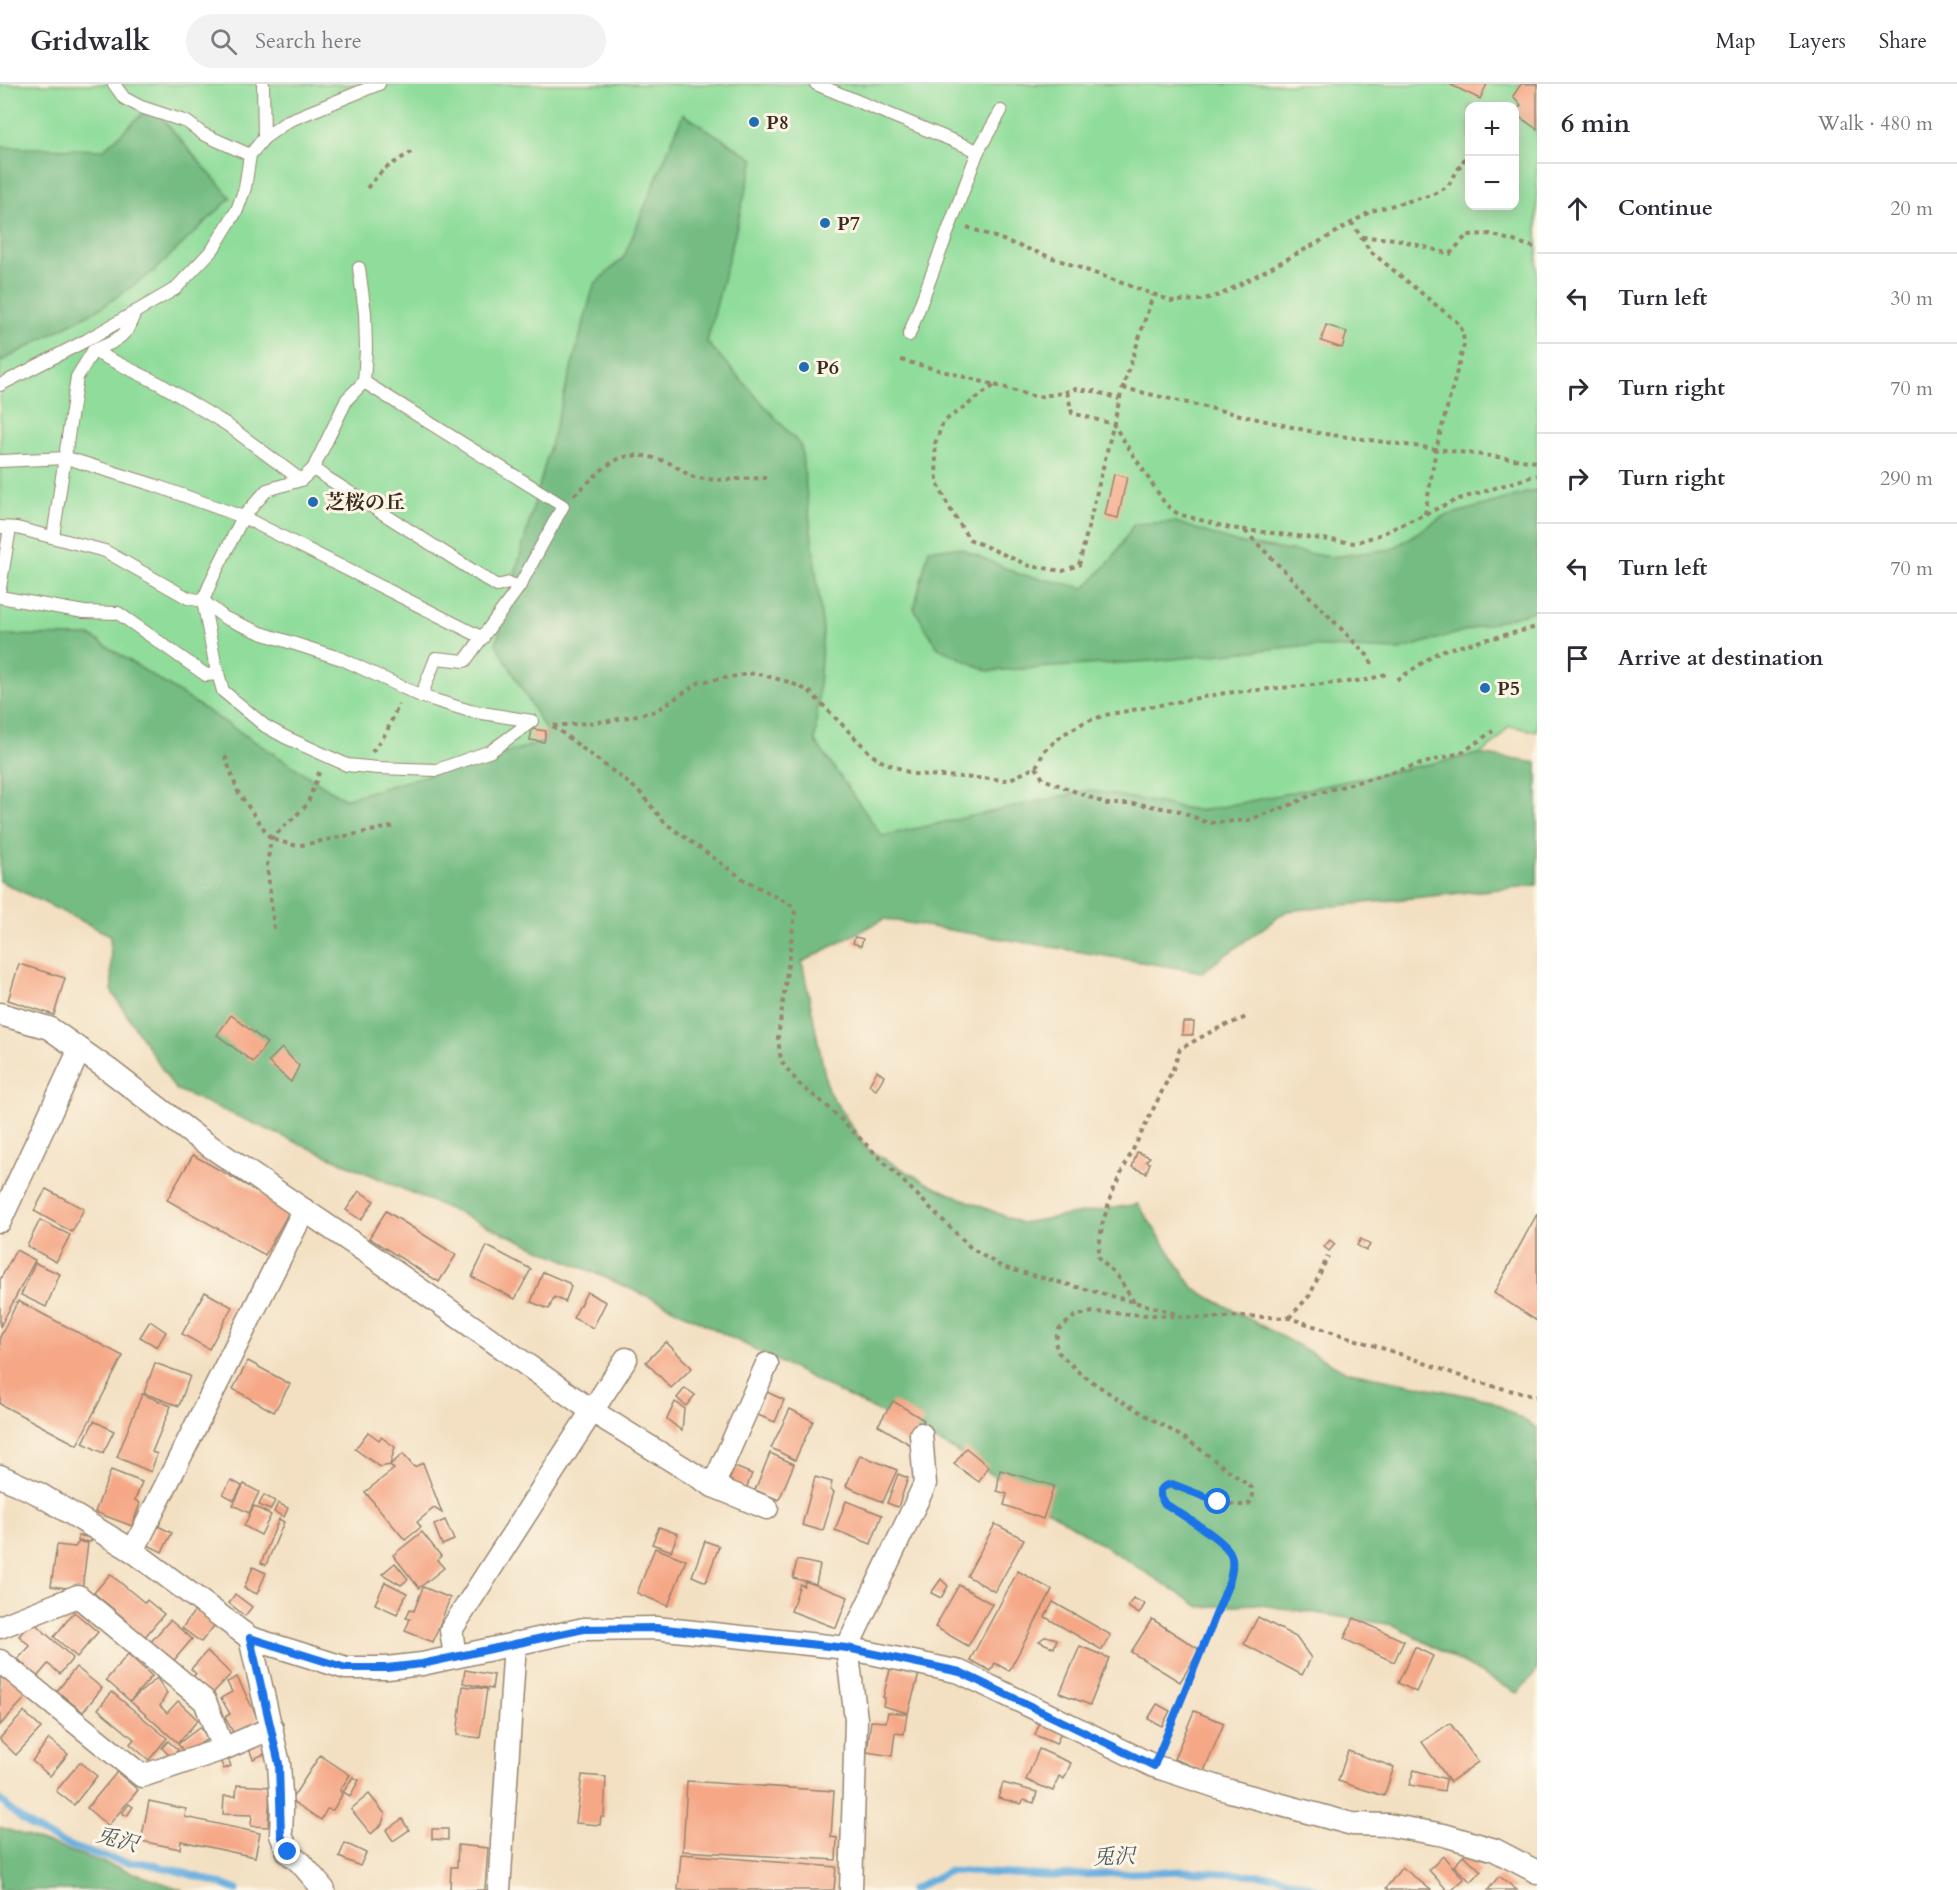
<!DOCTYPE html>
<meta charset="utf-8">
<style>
:root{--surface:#fff;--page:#f2f2f3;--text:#2b2b33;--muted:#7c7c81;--line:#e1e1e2}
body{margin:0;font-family:Cardo,"Noto Serif JP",serif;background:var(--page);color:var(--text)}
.controls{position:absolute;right:18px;top:18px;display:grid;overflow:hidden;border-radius:12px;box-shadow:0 3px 15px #0003}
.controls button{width:54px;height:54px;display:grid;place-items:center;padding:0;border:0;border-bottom:2px solid var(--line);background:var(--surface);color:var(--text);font:30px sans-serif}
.stop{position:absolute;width:18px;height:18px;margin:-14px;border:4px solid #1a73e8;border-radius:50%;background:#fff}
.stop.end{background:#1a73e8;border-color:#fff;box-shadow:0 2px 6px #0008}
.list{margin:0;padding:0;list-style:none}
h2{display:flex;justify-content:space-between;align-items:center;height:78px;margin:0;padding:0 24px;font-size:26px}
h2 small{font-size:20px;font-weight:400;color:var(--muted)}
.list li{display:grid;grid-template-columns:39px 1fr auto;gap:18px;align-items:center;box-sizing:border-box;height:90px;padding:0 24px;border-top:2px solid var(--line)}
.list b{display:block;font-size:22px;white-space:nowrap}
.list em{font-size:20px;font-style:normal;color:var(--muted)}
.icon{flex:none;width:33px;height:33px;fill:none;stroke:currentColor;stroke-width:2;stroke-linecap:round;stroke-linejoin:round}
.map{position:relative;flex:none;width:1537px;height:1806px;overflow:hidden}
header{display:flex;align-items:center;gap:36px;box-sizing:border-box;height:84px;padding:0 30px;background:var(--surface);border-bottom:2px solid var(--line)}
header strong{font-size:28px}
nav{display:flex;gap:33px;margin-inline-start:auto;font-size:21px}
.search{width:420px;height:54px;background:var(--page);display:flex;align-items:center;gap:15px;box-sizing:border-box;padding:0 21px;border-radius:33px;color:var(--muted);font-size:22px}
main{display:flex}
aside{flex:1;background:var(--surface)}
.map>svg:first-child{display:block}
.green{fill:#90dd9b;stroke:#66845c;stroke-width:1.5;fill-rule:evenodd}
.forest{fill:#74bc83;stroke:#587350;stroke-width:1.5}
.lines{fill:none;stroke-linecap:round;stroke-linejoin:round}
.stream{stroke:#68afdf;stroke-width:7}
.building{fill:#f5a786}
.lane-casing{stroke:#978570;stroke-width:14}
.street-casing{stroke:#978570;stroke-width:25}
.path{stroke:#978570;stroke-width:4;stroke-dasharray:4.5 4.5;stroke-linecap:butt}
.lane{stroke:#fff;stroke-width:12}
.street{stroke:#fff;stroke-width:22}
.route{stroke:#1a73e8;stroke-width:8}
.poi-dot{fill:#1f6fb2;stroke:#fcf5e5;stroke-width:2}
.labels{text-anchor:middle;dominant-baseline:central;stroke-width:6;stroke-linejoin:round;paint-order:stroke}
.poi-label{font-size:20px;font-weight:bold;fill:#3b2a1e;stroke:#fcf5e5;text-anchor:start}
.water-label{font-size:21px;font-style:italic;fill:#4b5962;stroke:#fcf5e5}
</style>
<header>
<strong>Gridwalk</strong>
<div class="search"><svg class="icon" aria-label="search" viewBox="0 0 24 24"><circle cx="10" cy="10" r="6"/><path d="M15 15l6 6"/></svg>Search here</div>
<nav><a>Map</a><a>Layers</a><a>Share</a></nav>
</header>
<main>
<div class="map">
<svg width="1537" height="1806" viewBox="0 0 1537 1806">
<rect width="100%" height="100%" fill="#fcf5e5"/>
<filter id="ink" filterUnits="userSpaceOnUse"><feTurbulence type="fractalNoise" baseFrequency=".0167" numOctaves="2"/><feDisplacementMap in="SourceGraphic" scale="12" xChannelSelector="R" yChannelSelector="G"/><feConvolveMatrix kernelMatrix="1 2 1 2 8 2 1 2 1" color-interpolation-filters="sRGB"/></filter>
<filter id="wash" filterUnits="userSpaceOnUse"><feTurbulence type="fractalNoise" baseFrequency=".008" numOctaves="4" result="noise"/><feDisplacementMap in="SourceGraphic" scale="24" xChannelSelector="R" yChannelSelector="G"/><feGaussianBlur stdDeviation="1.35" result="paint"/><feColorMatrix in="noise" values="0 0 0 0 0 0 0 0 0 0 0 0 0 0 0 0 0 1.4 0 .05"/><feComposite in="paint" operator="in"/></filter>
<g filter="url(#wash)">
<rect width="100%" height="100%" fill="#f3e0c2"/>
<path class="green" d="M0 0H1537V647L1509 642 1495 659 1473 675 1318 715 631 782 0 648ZM1470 22H1514V122H1470Z"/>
<g class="forest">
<polygon points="151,22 231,114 154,187 102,223 0,278 0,63 103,66"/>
<polygon points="683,30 754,75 707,258 801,362 823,547 815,657 882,752 1089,706 1201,727 1478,670 1537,679 1537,801 1287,827 1202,888 884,835 802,878 828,1007 867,1065 932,1102 1021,1139 1138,1120 1194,1205 1345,1287 1490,1316 1537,1344 1537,1587 1517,1609 1394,1541 1255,1520 1200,1523 952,1365 663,1219 175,1005 112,908 110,851 0,797 0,551 91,552 344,715 544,658 546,647 496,560 594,201 624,173"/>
<polygon points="1537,406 1537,526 1399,566 1300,562 1154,577 988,587 938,564 914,525 929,465 960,464 1019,490 1085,504 1112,475 1134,440 1175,438 1238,459 1332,473 1392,465 1442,433"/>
<polygon points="0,1743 183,1806 0,1806"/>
</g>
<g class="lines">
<g class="stream">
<path d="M0 1715C30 1750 76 1767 121 1777 128 1779 136 1778 144 1779 175 1786 207 1794 237 1806"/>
<polyline points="911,1806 949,1787 1050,1792 1184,1787 1277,1792 1321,1806"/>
</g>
</g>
<g id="blocks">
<g class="building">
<polygon points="1449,0 1487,0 1480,15"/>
<polygon points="1521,0 1537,0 1537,45 1515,30 1521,21 1513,12"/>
<polygon points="1326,241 1347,248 1342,264 1321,257"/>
<polygon points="1114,390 1127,393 1118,434 1105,431"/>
<polygon points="532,645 546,647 544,658 530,656"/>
<polygon points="855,853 863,855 861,862 853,859"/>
<polygon points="19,880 65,894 54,931 8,916"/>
<polygon points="231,931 267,959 253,978 217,951"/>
<polygon points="1183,938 1194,938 1193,951 1182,951"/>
<polygon points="282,964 299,982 291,998 268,978"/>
<polygon points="877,987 884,992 876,1006 869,1001"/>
<polygon points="1137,1068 1150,1073 1146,1077 1150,1079 1146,1089 1132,1083"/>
<polygon points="193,1071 290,1126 265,1171 167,1116"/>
<polygon points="46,1105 84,1125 72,1148 34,1127"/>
<polygon points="359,1107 374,1117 361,1136 346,1126"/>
<polygon points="386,1127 456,1171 439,1198 369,1154"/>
<polygon points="1537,1130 1537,1237 1494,1209"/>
<polygon points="40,1136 70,1151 56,1178 27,1162"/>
<polygon points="1361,1155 1370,1161 1366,1167 1357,1161"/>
<polygon points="1330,1156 1335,1160 1329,1167 1324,1163"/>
<polygon points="487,1162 531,1185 515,1215 472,1193"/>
<polygon points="16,1166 35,1176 0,1243 0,1196"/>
<polygon points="35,1179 60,1190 46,1223 21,1211"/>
<polygon points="543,1188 569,1199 571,1203 565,1218 554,1213 549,1225 531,1218"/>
<polygon points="205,1208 232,1223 209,1265 182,1250"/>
<polygon points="587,1208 606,1218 593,1244 573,1234"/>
<polygon points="18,1217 123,1272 77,1361 0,1320 0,1253"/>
<polygon points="150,1237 166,1248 157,1263 140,1253"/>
<polygon points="666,1258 692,1284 671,1304 646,1278"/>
<polygon points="248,1277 290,1300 274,1328 233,1305"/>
<polygon points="155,1279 190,1292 179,1322 144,1309"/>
<polygon points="685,1304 695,1311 686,1322 677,1314"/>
<polygon points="767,1308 784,1316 775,1338 758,1331"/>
<polygon points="142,1310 171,1322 152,1368 157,1370 151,1388 117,1373"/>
<polygon points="893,1317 924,1336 909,1360 878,1341"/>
<polygon points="675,1318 684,1324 682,1347 667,1335"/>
<polygon points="790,1325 813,1337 795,1376 771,1364"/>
<polygon points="94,1337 114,1347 103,1369 83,1359"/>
<polygon points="368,1348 379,1356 381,1353 395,1363 390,1381 380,1383 355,1365"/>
<polygon points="966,1364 988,1382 979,1398 954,1380"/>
<polygon points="770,1369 794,1380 779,1416 755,1406"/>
<polygon points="403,1370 414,1383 423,1379 442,1429 434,1424 417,1438 421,1443 405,1456 365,1408 394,1385 390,1381"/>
<polygon points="860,1371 897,1386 883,1418 846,1402"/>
<polygon points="735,1383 752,1390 746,1405 729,1397"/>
<polygon points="111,1386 142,1398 135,1416 140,1419 132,1442 95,1428"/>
<polygon points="1000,1386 1054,1402 1043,1435 1004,1421 1007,1410 997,1407"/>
<polygon points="898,1390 908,1394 898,1423 887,1419"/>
<polygon points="815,1393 832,1398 830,1406 834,1408 823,1447 802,1441"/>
<polygon points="231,1396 242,1402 234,1416 223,1410"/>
<polygon points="244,1400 259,1408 249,1429 233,1421"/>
<polygon points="264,1411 275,1417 270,1426 259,1421"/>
<polygon points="846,1417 882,1431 871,1460 835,1446"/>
<polygon points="278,1419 288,1424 284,1433 274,1428"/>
<polygon points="254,1422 271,1431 261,1451 244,1442"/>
<polygon points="279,1435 284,1438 266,1481 261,1479"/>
<polygon points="445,1436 454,1456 442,1461 434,1441"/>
<polygon points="995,1440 1024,1455 995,1508 967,1492"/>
<polygon points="158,1442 172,1449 162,1468 148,1461"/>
<polygon points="659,1443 678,1450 671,1467 652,1460"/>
<polygon points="422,1448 441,1472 437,1476 444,1484 419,1504 393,1471"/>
<polygon points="78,1452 91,1453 91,1458 78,1457"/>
<polygon points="705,1457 719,1462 706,1498 692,1492"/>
<polygon points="79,1458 88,1459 82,1506 51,1502 57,1461 75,1463"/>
<polygon points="655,1464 686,1476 668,1522 637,1509"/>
<polygon points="797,1476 820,1481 816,1500 793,1494"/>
<polygon points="395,1479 408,1495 401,1501 382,1490"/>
<polygon points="253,1483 266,1489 257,1510 244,1504"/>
<polygon points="1018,1487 1052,1506 1009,1587 995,1579 991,1587 970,1576"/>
<polygon points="110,1490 145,1519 147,1516 164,1530 144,1554 129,1542 131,1540 94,1509"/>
<polygon points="941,1495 948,1502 941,1514 931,1509"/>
<polygon points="805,1497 848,1513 836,1544 791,1527 800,1500 804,1502"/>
<polygon points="385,1498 407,1509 397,1530 375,1520"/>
<polygon points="959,1501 992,1520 968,1562 935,1543"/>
<polygon points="423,1503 450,1514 433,1558 405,1547 410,1535 406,1534 410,1525 414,1527"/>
<polygon points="235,1510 252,1523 245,1532 229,1519"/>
<polygon points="1133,1514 1145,1520 1139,1530 1128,1523"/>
<polygon points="1053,1518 1111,1551 1102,1566 1045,1533"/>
<polygon points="195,1526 215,1541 201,1558 182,1544"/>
<polygon points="74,1528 98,1548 77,1573 54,1553"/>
<polygon points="1258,1533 1296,1553 1311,1574 1302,1591 1244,1560"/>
<polygon points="1354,1534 1404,1557 1394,1578 1344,1555"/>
<polygon points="1152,1535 1200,1566 1180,1598 1131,1568"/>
<polygon points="170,1536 192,1555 170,1581 148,1561"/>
<polygon points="32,1537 73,1574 60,1590 48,1580 37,1593 18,1575 30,1562 19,1552"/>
<polygon points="1046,1552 1057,1555 1054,1564 1039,1557"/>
<polygon points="1080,1562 1109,1574 1090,1621 1060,1609"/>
<polygon points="1415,1563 1433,1572 1416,1608 1398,1599"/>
<polygon points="207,1567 231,1590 211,1611 192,1593 196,1590 191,1585"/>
<polygon points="128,1570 152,1592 130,1617 106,1596"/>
<polygon points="891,1582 919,1590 908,1629 883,1622 885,1614 883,1613"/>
<polygon points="76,1583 102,1604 83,1628 57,1607"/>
<polygon points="465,1586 494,1591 492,1605 463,1599"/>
<polygon points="0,1589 32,1607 0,1641"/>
<polygon points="237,1593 257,1633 258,1640 235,1652 225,1633 230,1630 221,1614 232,1608 227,1598"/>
<polygon points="157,1594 167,1609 160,1622 167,1629 178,1617 198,1636 178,1659 130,1617"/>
<polygon points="463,1602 487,1605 480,1654 457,1651"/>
<polygon points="112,1608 167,1654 149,1676 130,1660 134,1655 98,1625"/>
<polygon points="1157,1620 1170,1627 1162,1642 1148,1635"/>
<polygon points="1194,1627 1224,1639 1204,1687 1174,1675"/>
<polygon points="24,1628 41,1644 16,1671 0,1656 0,1654"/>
<polygon points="888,1628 907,1630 904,1650 895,1649 892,1672 867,1668 871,1637 886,1638"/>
<polygon points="1040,1638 1061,1648 1056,1660 1035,1651"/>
<polygon points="1450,1639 1478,1678 1450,1698 1422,1658"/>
<polygon points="200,1643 208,1654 186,1671 178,1660"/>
<polygon points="49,1655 68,1670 50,1692 32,1677"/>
<polygon points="266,1655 271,1667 253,1675 248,1662"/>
<polygon points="168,1657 178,1666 171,1673 162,1664"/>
<polygon points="1039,1665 1071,1679 1064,1695 1059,1692 1053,1707 1026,1696"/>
<polygon points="1348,1667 1394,1683 1384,1712 1338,1697"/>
<polygon points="320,1671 350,1691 340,1706 342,1711 333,1726 327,1725 321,1736 291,1716"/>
<polygon points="227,1672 231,1682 224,1685 220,1676"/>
<polygon points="80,1678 97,1692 74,1721 56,1707"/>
<polygon points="1414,1686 1446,1695 1444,1707 1409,1701"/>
<polygon points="117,1688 138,1706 108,1742 87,1724"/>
<polygon points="582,1691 606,1693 604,1733 601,1733 600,1741 576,1739"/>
<polygon points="353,1693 359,1696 350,1712 343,1708"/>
<polygon points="687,1697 834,1707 831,1753 837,1754 836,1776 683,1767"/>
<polygon points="1003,1699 1037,1708 1034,1719 1024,1716 1021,1720 998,1714"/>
<polygon points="237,1701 270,1703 268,1743 251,1742 252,1731 223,1730 224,1712 236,1712"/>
<polygon points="369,1710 385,1730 382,1740 371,1750 351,1725"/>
<polygon points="149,1717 186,1725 185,1733 260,1749 255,1773 181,1757 180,1765 141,1757"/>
<polygon points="129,1720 133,1723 127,1732 122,1729"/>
<polygon points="402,1735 409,1746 393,1757 386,1746"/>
<polygon points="432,1745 448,1745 448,1756 432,1755"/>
<polygon points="345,1759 366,1769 360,1782 339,1773"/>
<polygon points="458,1761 488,1764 485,1806 450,1806 451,1783 457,1783"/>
<polygon points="681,1770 836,1783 834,1806 678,1806"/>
<polygon points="1464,1771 1481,1787 1471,1798 1454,1782"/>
<polygon points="1443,1772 1464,1795 1452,1806 1447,1806 1429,1786"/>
<polygon points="1402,1783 1431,1806 1389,1806 1386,1804"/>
<polygon points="1499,1792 1517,1806 1488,1806"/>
</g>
</g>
</g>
<g filter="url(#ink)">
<use href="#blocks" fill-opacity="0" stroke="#978570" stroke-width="1.5"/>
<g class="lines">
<defs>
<g id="lane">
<polyline points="114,0 124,14 141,23 187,38 203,50 250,71"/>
<polyline points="263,0 264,54"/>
<polyline points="816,0 978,67"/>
<polyline points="359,184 365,229 366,265 364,298 563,422 519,503"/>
<polyline points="909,251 978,67 1001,27"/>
<polyline points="93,267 160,300 226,340 301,396"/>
<polyline points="0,301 87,256 175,205 213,165 237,126 245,104 250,71 264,54 288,37 379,0"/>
<polyline points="0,377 67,374 154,401 243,433 483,554"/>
<polyline points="313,385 497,502 509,499 519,503 465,577 436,574 421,612"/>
<polyline points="0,443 17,444 105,467 188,514 203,517 225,534 261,549 342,575 421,612 470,627 532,637 491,667 437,686 378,684 347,681 285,653 265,642 223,607 215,579 203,517 213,493 243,433 267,406 301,396 313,385 347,315 364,298"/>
<polyline points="53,453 77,293 93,267 111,259 121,252 128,245 135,228"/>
<polyline points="0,504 10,444"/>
<polyline points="0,513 84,528 118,529 206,591 218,590"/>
</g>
<g id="street">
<polyline points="0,930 49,944 109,986 195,1052 378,1176 592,1327 451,1546 455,1572"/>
<polyline points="0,1137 80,965"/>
<polyline points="626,1275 592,1327 713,1402 767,1424"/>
<polyline points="0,1392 39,1410 133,1467 250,1554 346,1584 387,1584 422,1580 584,1545 656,1544 847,1564 960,1588 1154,1682 1230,1707 1352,1740 1388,1741 1444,1751 1495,1766 1537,1788"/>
<polyline points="713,1402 767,1280"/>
<polyline points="133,1467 304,1126"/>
<polyline points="0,1543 78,1512 205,1617 223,1665"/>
<polyline points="250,1554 279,1680 282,1725 281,1751 288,1768 301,1779 324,1806"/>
<polyline points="0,1577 142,1692 223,1665 272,1644"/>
<polyline points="499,1806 515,1559"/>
<polyline points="851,1806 856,1635 847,1564 925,1400 921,1350"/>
</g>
</defs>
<use href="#lane" class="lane-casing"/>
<use href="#street" class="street-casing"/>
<g class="path">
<polyline points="367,104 383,86 411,68"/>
<polyline points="967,143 1172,217 1200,216 1220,211 1328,153 1371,127 1432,111 1448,102 1470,66"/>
<polyline points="1362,153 1396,155 1450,170 1467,151 1490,150 1537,164"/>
<polyline points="901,276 995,301 943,338 935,360 937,398 949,423 969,455 1030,482 1063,487 1079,481 1121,310 1153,211"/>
<polyline points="995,301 1036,313 1063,309 1074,305 1094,307 1119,315"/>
<polyline points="1123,304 1318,349 1436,365 1464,261 1463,248 1458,239 1370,167 1352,139"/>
<polyline points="1067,308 1072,329 1113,340 1166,421 1178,430 1230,444 1355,459 1379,451 1456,416 1537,391"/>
<path d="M574 411C608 382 618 360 667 378 675 381 683 388 691 392 711 399 745 394 766 394"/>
<polyline points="1425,430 1436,365 1537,378"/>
<polyline points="1245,447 1367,571 1374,583"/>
<polyline points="1397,596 1440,567 1537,543"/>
<polyline points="553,642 639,707 665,739 743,795 791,821 795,829 778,954 781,977 799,1000 826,1021 972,1165 1002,1183 1175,1229"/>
<polyline points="553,642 609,637 656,627 700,598 755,589 789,598 809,607 872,671 881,677 913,690 1008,696 1036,683 1045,666 1064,650 1083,639 1105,631 1225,609 1367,596 1386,590"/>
<polyline points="372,668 386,649 399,620"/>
<polyline points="225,672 238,708 271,755 297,762 395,742"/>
<polyline points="1036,683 1043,695 1107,720 1138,720 1180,727 1208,739 1248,736 1288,722 1312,711 1463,668 1493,647"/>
<polyline points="274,845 267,782 271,755 307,721 320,686"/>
<polyline points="1134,1218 1120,1196 1098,1173 1102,1141 1113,1106 1173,985 1180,965 1214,946 1247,933"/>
<polyline points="1289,1234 1310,1211 1328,1172"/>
<path d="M1162 1663 1229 1499C1232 1489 1235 1476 1228 1467 1219 1453 1179 1429 1164 1419 1158 1409 1160 1403 1172 1400 1197 1410 1221 1422 1248 1421 1253 1415 1254 1411 1252 1404L1189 1357 1115 1313 1081 1290 1058 1268 1055 1258 1059 1245 1075 1232 1093 1228 1206 1234 1243 1232 1289 1234 1397 1269 1477 1298 1537 1313"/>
</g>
<use href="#lane" class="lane"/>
<use href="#street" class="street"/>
</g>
</g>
<g class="lines" filter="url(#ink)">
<path class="route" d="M288 1768 281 1751 279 1680 250 1554 346 1584H387L422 1580 584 1545 656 1544 847 1564 960 1588 1154 1682 1229 1499C1232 1489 1235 1476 1229 1467 1220 1453 1179 1429 1164 1419L1160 1412V1406L1165 1402 1172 1400 1218 1418"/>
</g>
<g class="poi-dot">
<circle cx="754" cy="38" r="6"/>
<circle cx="825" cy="139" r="6"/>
<circle cx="804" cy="283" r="6"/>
<circle cx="313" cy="418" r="6"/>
<circle cx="1485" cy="604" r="6"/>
</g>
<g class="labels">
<g class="poi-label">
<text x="766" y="38">P8</text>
<text x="837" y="139">P7</text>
<text x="816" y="283">P6</text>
<text x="325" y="418">芝桜の丘</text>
<text x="1497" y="604">P5</text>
</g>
<g class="water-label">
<text transform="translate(117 1756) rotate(15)">兎沢</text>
<text transform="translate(1114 1773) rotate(-2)">兎沢</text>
</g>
</g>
</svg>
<div class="controls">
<button>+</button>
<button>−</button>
</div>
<div class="stop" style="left:1218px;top:1418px"></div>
<div class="stop end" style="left:288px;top:1768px"></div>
</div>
<aside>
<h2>6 min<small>Walk · 480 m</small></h2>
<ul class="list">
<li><svg class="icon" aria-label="ahead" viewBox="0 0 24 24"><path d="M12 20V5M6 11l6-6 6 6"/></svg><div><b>Continue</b></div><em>20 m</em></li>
<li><svg class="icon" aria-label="left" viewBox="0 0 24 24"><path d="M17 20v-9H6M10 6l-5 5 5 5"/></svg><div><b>Turn left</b></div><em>30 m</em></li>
<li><svg class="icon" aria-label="right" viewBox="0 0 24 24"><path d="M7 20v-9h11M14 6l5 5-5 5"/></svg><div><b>Turn right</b></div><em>70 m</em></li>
<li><svg class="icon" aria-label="right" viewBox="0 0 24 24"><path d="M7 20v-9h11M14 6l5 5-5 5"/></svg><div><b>Turn right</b></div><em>290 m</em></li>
<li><svg class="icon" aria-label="left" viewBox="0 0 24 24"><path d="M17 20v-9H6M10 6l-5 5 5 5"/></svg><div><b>Turn left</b></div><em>70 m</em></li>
<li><svg class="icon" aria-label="arrive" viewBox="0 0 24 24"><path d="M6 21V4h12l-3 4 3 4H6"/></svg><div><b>Arrive at destination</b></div></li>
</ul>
</aside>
</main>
